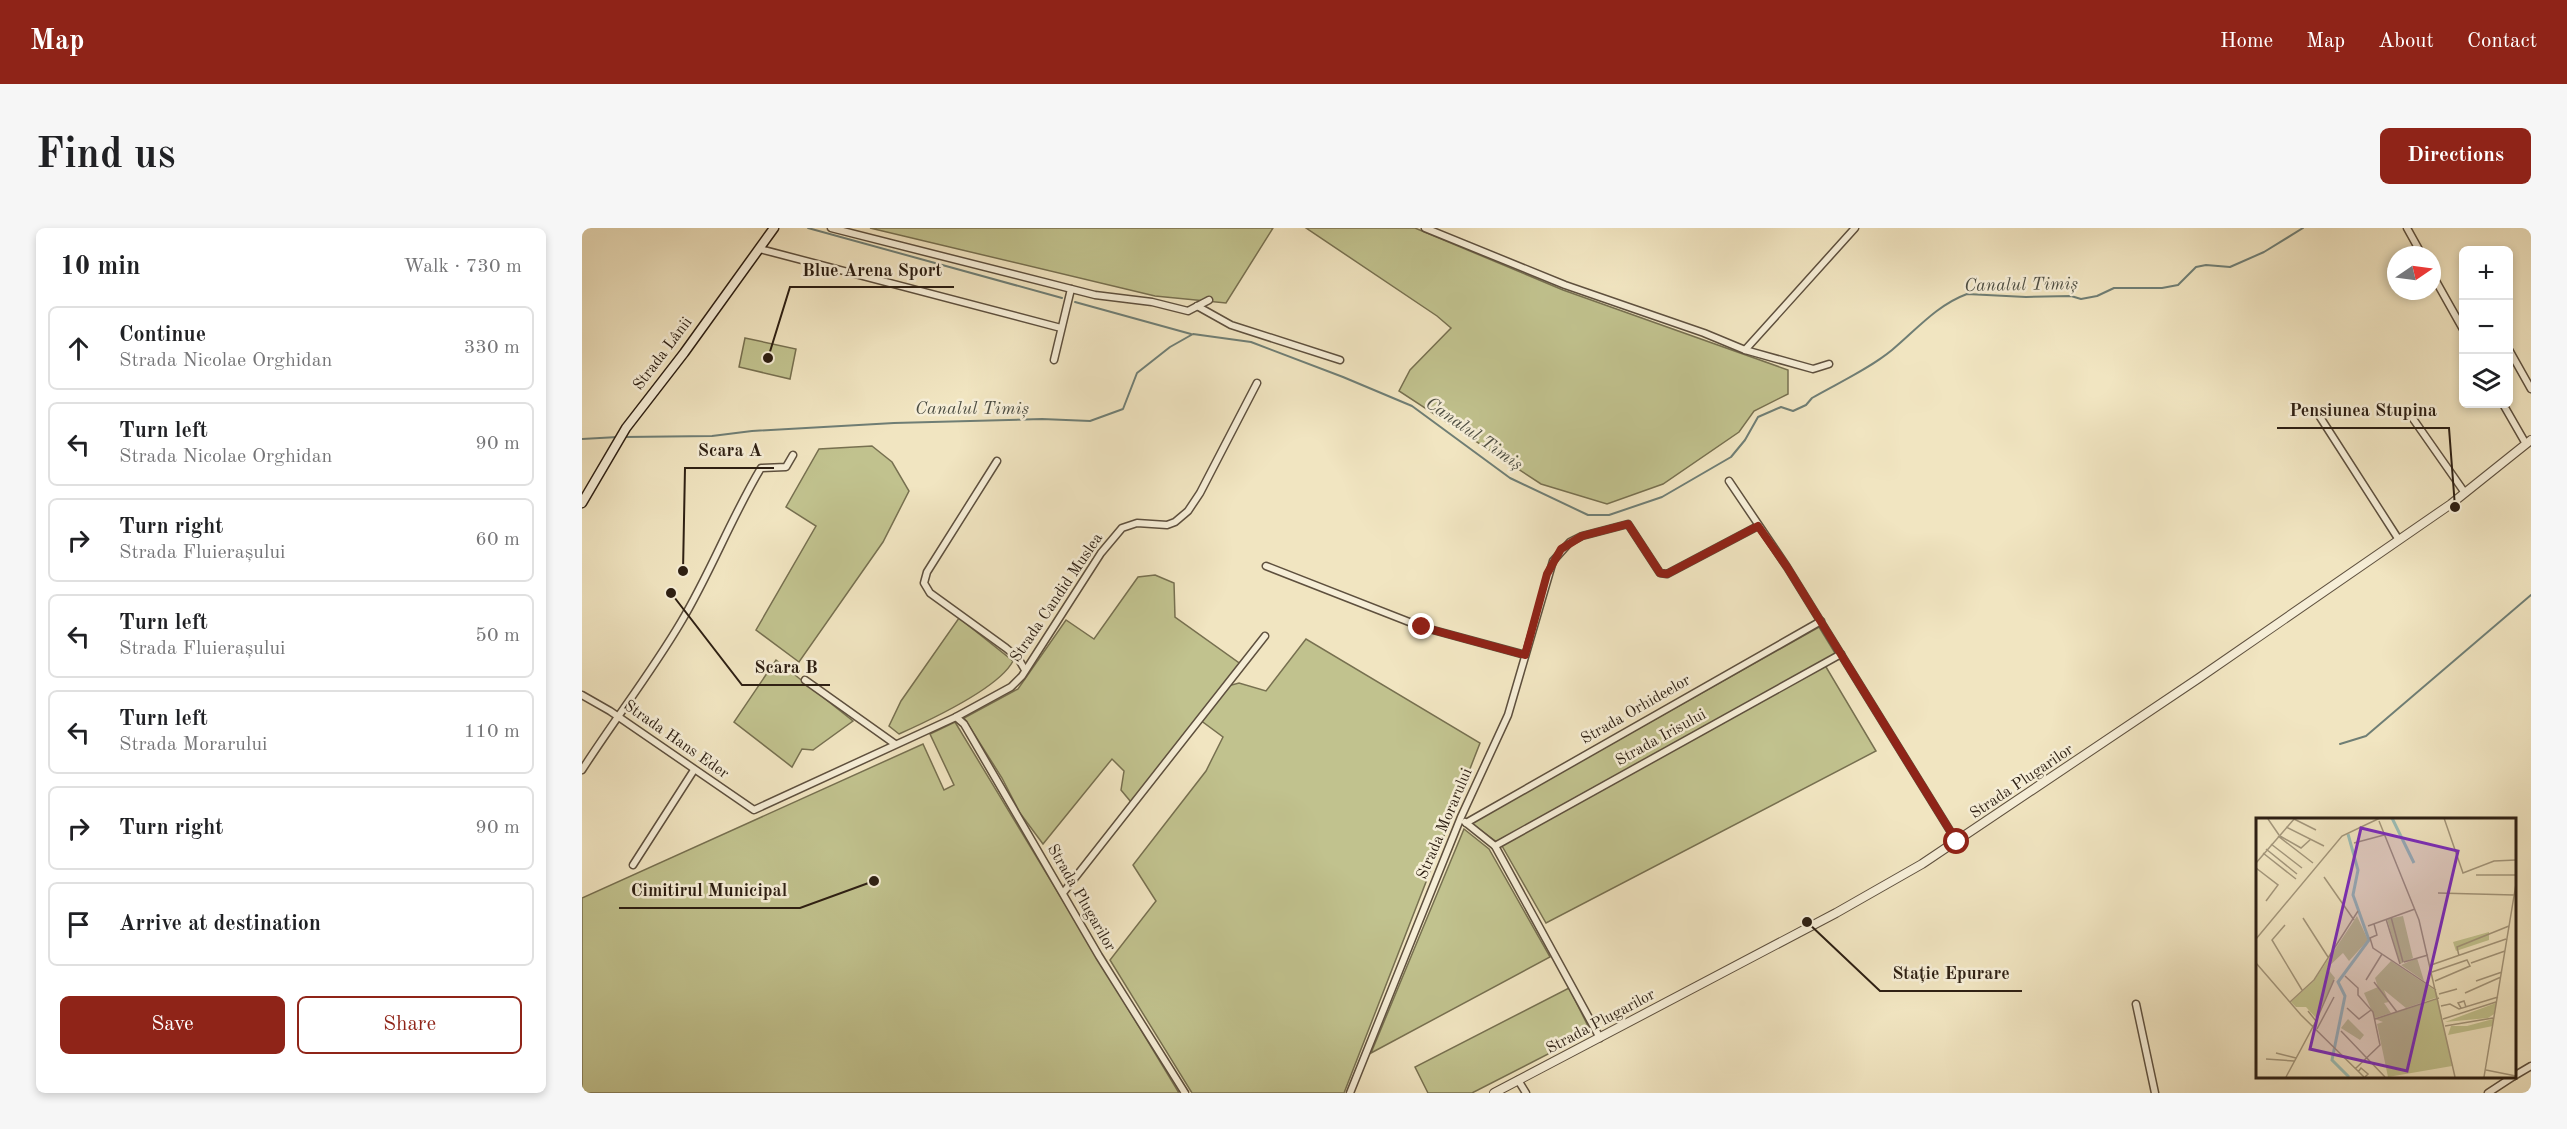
<!DOCTYPE html>
<meta charset="utf-8">
<style>
:root{--surface:#fff;--page:#f6f6f6;--text:#202124;--muted:#757577;--line:#e0e0e0;--accent:#8f2418}
body{margin:0;font-family:"Old Standard TT",serif;background:var(--page);color:var(--text)}
.controls{position:absolute;right:18px;top:18px;display:grid;overflow:hidden;border-radius:9px;box-shadow:0 3px 9px #0003}
.controls button{width:54px;height:54px;display:grid;place-items:center;padding:0;border:0;border-bottom:2px solid var(--line);background:var(--surface);color:var(--text);font:30px sans-serif}
.compass{position:absolute;left:1805px;top:18px;width:54px;height:54px;border-radius:50%;background:var(--surface);box-shadow:0 3px 9px #0003;rotate:77deg}
.stop{position:absolute;width:18px;height:18px;margin:-14px;border:4px solid #8f2418;border-radius:50%;background:#fff}
.stop.end{background:#8f2418;border-color:#fff;box-shadow:0 2px 6px #0008}
.list{margin:0;padding:0;list-style:none}
h2{display:flex;justify-content:space-between;align-items:center;height:78px;margin:0;padding:0 24px;font-size:26px}
h2 small{font-size:20px;font-weight:400;color:var(--muted)}
.list li{display:grid;grid-template-columns:39px 1fr auto;gap:18px;align-items:center;box-sizing:border-box;height:84px;margin:0 12px 12px;padding:0 12px;border:2px solid var(--line);border-radius:9px}
.list b{display:block;font-size:22px;white-space:nowrap}
.list p{margin:0;font-size:20px;white-space:nowrap;color:var(--muted)}
.list em{font-size:20px;font-style:normal;color:var(--muted)}
.actions{display:flex;gap:12px;padding:18px 24px}
.actions a{flex:1;padding:14px 0;border:2px solid var(--accent);border-radius:9px;text-align:center;font-size:21px;color:var(--accent)}
.actions .main{background:var(--accent);color:#fff}
.icon{flex:none;width:33px;height:33px;fill:none;stroke:currentColor;stroke-width:2;stroke-linecap:round;stroke-linejoin:round}
.map{position:relative;flex:none;width:1949px;height:865px;overflow:hidden;border-radius:9px}
header{display:flex;align-items:center;gap:36px;box-sizing:border-box;height:84px;padding:0 30px;background:var(--accent);color:#fff}
header strong{font-size:28px}
nav{display:flex;gap:33px;margin-inline-start:auto;font-size:21px}
.intro{display:flex;align-items:center;justify-content:space-between;box-sizing:border-box;height:144px;padding:0 36px}
h1{margin:0;font-size:42px}
.button{padding:15px 27px;border-radius:9px;background:var(--accent);color:#fff;font-size:21px;font-weight:700}
main{display:flex;gap:36px;padding:0 36px}
aside{flex:1;background:var(--surface);border-radius:9px;box-shadow:0 3px 9px #0003}
.map>svg:first-child{display:block}
.green{fill:#c1c28e;stroke:#777050;stroke-width:1.5}
.lines{fill:none;stroke-linecap:round;stroke-linejoin:round}
.stream{stroke:#6f7e75;stroke-width:2}
.minor-casing{stroke:#5e503e;stroke-width:9}
.tertiary-casing{stroke:#5e503e;stroke-width:10}
.secondary-casing{stroke:#2d1f13;stroke-width:11}
.minor{stroke:#f6eed7;stroke-width:6}
.tertiary{stroke:#f6eed7;stroke-width:8}
.secondary{stroke:#f6eed7;stroke-width:8}
.route{stroke:#8f2418;stroke-width:8}
.labels{text-anchor:middle;dominant-baseline:central;stroke-width:5;stroke-linejoin:round;paint-order:stroke}
.street-label{font-size:16px;fill:#2d1f13;stroke:#f6eed7}
.water-label{font-size:18px;font-style:italic;fill:#4e4f44;stroke:#f6eed7}
.inset-river{fill:none;stroke:#9bbeb7;stroke-width:3}
.inset-road{fill:none;stroke:#a3967b;stroke-width:1.5}
.view{fill:#7b2cbf;fill-opacity:0.15;stroke:#7b2cbf;stroke-width:3}
.inset-edge{fill:none;stroke:#2d1f13;stroke-width:3}
.leader{fill:none;stroke:#2d1f13;stroke-width:2}
.callout-dot{fill:#2d1f13;stroke:#f6eed7;stroke-width:2}
.callout-label{font-size:18px;text-anchor:middle;font-weight:bold;fill:#2d1f13;stroke:#f6eed7;stroke-width:5;stroke-linejoin:round;paint-order:stroke}
</style>
<header>
<strong>Map</strong>
<nav><a>Home</a><a>Map</a><a>About</a><a>Contact</a></nav>
</header>
<div class="intro"><h1>Find us</h1><a class="button">Directions</a></div>
<main>
<aside>
<h2>10 min<small>Walk · 730 m</small></h2>
<ul class="list">
<li><svg class="icon" aria-label="ahead" viewBox="0 0 24 24"><path d="M12 20V5M6 11l6-6 6 6"/></svg><div><b>Continue</b><p>Strada Nicolae Orghidan</p></div><em>330 m</em></li>
<li><svg class="icon" aria-label="left" viewBox="0 0 24 24"><path d="M17 20v-9H6M10 6l-5 5 5 5"/></svg><div><b>Turn left</b><p>Strada Nicolae Orghidan</p></div><em>90 m</em></li>
<li><svg class="icon" aria-label="right" viewBox="0 0 24 24"><path d="M7 20v-9h11M14 6l5 5-5 5"/></svg><div><b>Turn right</b><p>Strada Fluierașului</p></div><em>60 m</em></li>
<li><svg class="icon" aria-label="left" viewBox="0 0 24 24"><path d="M17 20v-9H6M10 6l-5 5 5 5"/></svg><div><b>Turn left</b><p>Strada Fluierașului</p></div><em>50 m</em></li>
<li><svg class="icon" aria-label="left" viewBox="0 0 24 24"><path d="M17 20v-9H6M10 6l-5 5 5 5"/></svg><div><b>Turn left</b><p>Strada Morarului</p></div><em>110 m</em></li>
<li><svg class="icon" aria-label="right" viewBox="0 0 24 24"><path d="M7 20v-9h11M14 6l5 5-5 5"/></svg><div><b>Turn right</b></div><em>90 m</em></li>
<li><svg class="icon" aria-label="arrive" viewBox="0 0 24 24"><path d="M6 21V4h12l-3 4 3 4H6"/></svg><div><b>Arrive at destination</b></div></li>
</ul>
<div class="actions"><a class="main">Save</a><a>Share</a></div>
</aside>
<div class="map">
<svg width="1949" height="865" viewBox="0 0 1949 865">
<rect width="100%" height="100%" fill="#f1e5c1"/>
<filter id="stains"><feTurbulence type="fractalNoise" baseFrequency=".00333" numOctaves="4"/><feColorMatrix values="0 0 0 0 .2 0 0 0 0 .09 0 0 0 0 .02 0 0 0 .5 -.17"/></filter>
<radialGradient id="worn" r=".72"><stop offset=".6" stop-color="#630" stop-opacity="0"/><stop offset="1" stop-color="#630" stop-opacity=".3"/></radialGradient>
<g class="green">
<polygon points="288,0 691,0 644,75 573,68"/>
<polygon points="724,0 833,0 981,62 1206,142 1206,166 1172,183 1157,204 1081,256 1025,276 959,256 817,163 828,142 869,100 855,88"/>
<polygon points="163,110 214,121 208,151 157,139"/>
<polygon points="290,218 310,234 327,263 301,314 217,434 174,402 234,298 204,279 237,221"/>
<polygon points="573,347 592,355 593,389 660,437 646,458 657,455 684,463 724,411 898,515 762,865 610,865 528,732 574,673 551,637 624,543 641,509 618,492 549,574 539,562 542,543 530,531 461,616 438,585 420,550 382,490 436,461 484,392 512,411 556,349"/>
<path d="M377 390 431 433C417 460 346 493 317 506L307 498 319 473Z"/>
<polygon points="1237,399 1253,425 1244,439 1294,523 964,695 920,618 889,595"/>
<polygon points="194,432 271,493 231,522 220,521 210,539 152,494"/>
<polygon points="373,494 597,865 0,865 0,670 341,516 362,562 372,557 348,506"/>
<polygon points="882,601 907,621 968,729 789,825"/>
<polygon points="987,760 1009,804 890,865 846,865 833,839"/>
</g>
<g class="lines">
<g class="stream">
<polyline points="226,0 480,70"/>
<polyline points="493,74 609,106"/>
<path d="M42 209 130 208 170 203 312 195 460 191 508 193 541 181 555 145 588 119 611 106 669 114 761 149 830 178 928 250 1006 287H1027L1080 269 1149 229 1163 212 1176 189 1199 179 1211 183 1224 177 1230 170C1256 155 1287 141 1310 122 1334 102 1355 77 1385 66L1444 69 1489 68 1499 71 1515 68 1532 60H1580L1596 57 1614 39 1624 37 1648 39 1682 24 1721 0"/>
<polyline points="0,211 36,209"/>
<polyline points="1758,516 1784,508 1949,367"/>
</g>
<defs>
<g id="minor">
<polyline points="249,0 513,67 570,74 606,83 627,72"/>
<polyline points="843,0 983,57 1122,105 1163,122 1231,141 1247,136"/>
<polyline points="1825,0 1840,27"/>
<polyline points="178,21 479,100"/>
<polyline points="1850,46 1882,103"/>
<polyline points="615,78 649,97 758,132"/>
<polyline points="1926,120 1949,161"/>
<polyline points="1163,122 1273,0"/>
<polyline points="472,132 489,61"/>
<polyline points="1921,176 1944,216"/>
<polyline points="1827,185 1883,265"/>
<polyline points="1738,189 1817,312"/>
<polyline points="415,233 345,344 342,355 348,365 424,420 436,430 443,442"/>
<polyline points="1147,253 1205,339 1375,614"/>
<polyline points="684,338 840,399 943,427"/>
<polyline points="223,452 313,516"/>
<polyline points="0,467 28,483 172,582 374,489 429,459 440,448 519,325 540,300 555,295 585,297 593,294 606,283 618,265 675,155"/>
<polyline points="374,489 382,496 517,728 603,865"/>
<path d="M0 542C32 492 69 445 99 394 129 344 149 290 179 240L204 239 211 227"/>
<polyline points="883,594 913,618 1018,810"/>
<polyline points="884,595 1239,393"/>
<polyline points="913,618 1259,426"/>
<polyline points="51,637 112,542"/>
<polyline points="481,665 683,408"/>
<polyline points="1554,776 1573,865"/>
<polyline points="1932,848 1949,838"/>
<polyline points="936,852 944,865"/>
<polyline points="768,865 879,589 926,487 971,333 988,314 1000,308 1046,296 1078,345 1085,346 1176,298"/>
<polyline points="1906,865 1932,848"/>
</g>
<polyline id="tertiary" points="912,865 1254,685 1340,636 1617,450 1869,276 1949,212"/>
<polyline id="secondary" points="0,275 44,200 102,125 192,0"/>
</defs>
<use href="#minor" class="minor-casing"/>
<use href="#tertiary" class="tertiary-casing"/>
<use href="#secondary" class="secondary-casing"/>
<use href="#minor" class="minor"/>
<use href="#tertiary" class="tertiary"/>
<use href="#secondary" class="secondary"/>
</g>
<g class="lines">
<polyline class="route" points="840,399 943,427 965,346 979,321 1000,308 1046,296 1078,345 1085,346 1176,298 1205,339 1375,614"/>
</g>
<g class="labels">
<g class="street-label">
<text transform="translate(81 126) rotate(-53)">Strada Lânii</text>
<text transform="translate(475 370) rotate(-56)">Strada Candid Muslea</text>
<text transform="translate(1054 482) rotate(-30)">Strada Orhideelor</text>
<text transform="translate(1079 510) rotate(-29)">Strada Irisului</text>
<text transform="translate(94 512) rotate(35)">Strada Hans Eder</text>
<text transform="translate(1440 554) rotate(-34)">Strada Plugarilor</text>
<text transform="translate(863 596) rotate(-67)">Strada Morarului</text>
<text transform="translate(499 670) rotate(60)">Strada Plugarilor</text>
<text transform="translate(1019 794) rotate(-28)">Strada Plugarilor</text>
</g>
<g class="water-label">
<text transform="translate(1439 57) rotate(-1)">Canalul Timiș</text>
<text x="390" y="181">Canalul Timiș</text>
<text transform="translate(892 206) rotate(35)">Canalul Timiș</text>
</g>
</g>
<g transform="translate(1674 590)">
<rect width="260" height="260" fill="#f1e5c1"/>
<path d="M101 98 112 122 93 143 87 135 71 150 79 160 60 200 50 189H40L35 184 58 163ZM147 98 157 140 144 146 131 101ZM233 114V122L200 133 197 124ZM161 140 168 163 145 147ZM135 143 180 173 182 179 150 190 128 172 133 184 128 185 135 195 119 200 108 175 122 169 119 160ZM182 181 196 248 132 259 121 206 127 204 119 201ZM240 185 238 196 232 200 189 204ZM92 201 108 217 104 222 85 210ZM237 201V208L192 217 195 208H211Z" fill="#c1c28e"/>
<path class="inset-river" d="M136 0 158 45M92 16 102 52 97 77 113 122 82 164 89 178 76 242 93 259"/>
<path class="inset-road" d="M188 0 207 55 238 43 260 42M12 1 23 17M38 1 60 12M123 3 163 102 199 259M30 9 68 28M22 18 57 45M24 18 45 30 55 21M98 25 128 17M15 26 46 50M10 31 41 56M7 35 40 61M0 45 39 0M0 50 22 67 10 83M220 57H260M68 59 98 102M182 75 258 77M135 99 147 144M47 100 72 139M130 101 144 146M118 106 121 117 114 120 117 130 180 172M29 107 16 122 46 172M112 108 159 91M0 121 86 18 124 0M203 138 201 129 253 108M148 144 172 137M0 145 45 197 108 259M215 145 249 133M175 147 250 121M176 154 211 142 214 148 179 163M89 158 102 170V177L117 194 124 227 99 251M110 162 126 136M220 163 246 154M118 164 141 194M209 175 245 159M183 176 201 171M34 184 58 162 102 93M185 188 194 186 203 191 242 179M91 190 103 201 115 192M205 190 202 185 208 183 210 189M119 201 183 180M187 201 240 184M60 203 78 162M189 208 237 200M61 211 78 179M85 213 129 259M20 235 40 240M10 241 38 243M230 252 260 258M102 254 105 250 112 256 109 259M30 259 60 203 52 193M228 259 260 66"/>
<path class="view" d="M105 10 202 33 151 253 54 231Z"/>
<rect width="260" height="260" class="inset-edge"/>
</g>
<path class="leader" d="M186 130L208 59H372M1873 279L1867 200H1695M101 343L103 240H192M89 365L160 457H248M292 653L218 680H37M1225 694L1298 763H1440"/>
<g class="callout-dot">
<circle cx="186" cy="130" r="6"/>
<circle cx="1873" cy="279" r="6"/>
<circle cx="101" cy="343" r="6"/>
<circle cx="89" cy="365" r="6"/>
<circle cx="292" cy="653" r="6"/>
<circle cx="1225" cy="694" r="6"/>
</g>
<g class="callout-label">
<text x="290" y="48">Blue Arena Sport</text>
<text x="1781" y="188">Pensiunea Stupina</text>
<text x="148" y="228">Scara A</text>
<text x="204" y="445">Scara B</text>
<text x="127" y="668">Cimitirul Municipal</text>
<text x="1369" y="751">Stație Epurare</text>
</g>
<rect width="100%" height="100%" filter="url(#stains)"/>
<rect width="100%" height="100%" fill="url(#worn)"/>
</svg>
<div class="controls">
<button>+</button>
<button>−</button>
<button><svg class="icon" aria-label="layers" viewBox="0 0 24 24"><path d="M12 4l9 5-9 5-9-5zM3 14l9 5 9-5"/></svg></button>
</div>
<svg class="compass" viewBox="-18 -18 36 36"><path d="M0-13l5 13h-10z" fill="#e53935"/><path d="M0 13l5-13h-10z" fill="#757577"/></svg>
<div class="stop" style="left:1375px;top:614px"></div>
<div class="stop end" style="left:840px;top:399px"></div>
</div>
</main>
